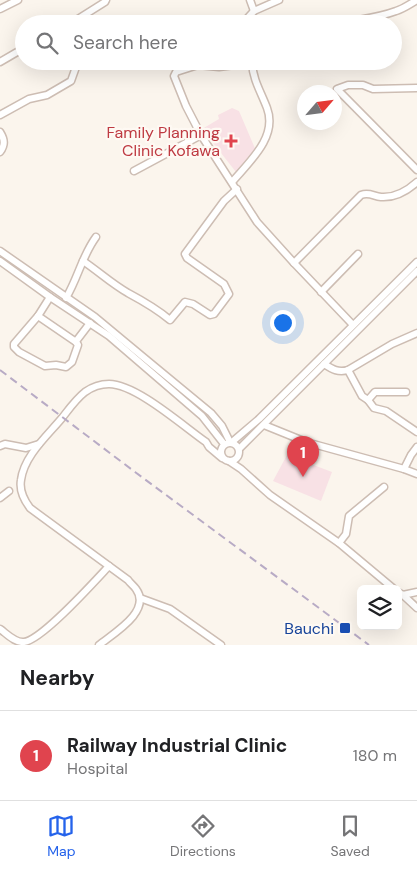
<!DOCTYPE html>
<style>
:root{--surface:#fff;--page:#f2f2f2;--text:#202124;--muted:#757577;--line:#e0e0e0;--accent:#2563eb}
body{margin:0;font-family:"DM Sans",sans-serif;background:var(--page);color:var(--text)}
.controls{position:absolute;right:15px;bottom:15px;display:grid;overflow:hidden;border-radius:8px;box-shadow:0 5px 20px #0002}
.controls button{width:45px;height:45px;display:grid;place-items:center;padding:0;border:0;border-bottom:1px solid var(--line);background:var(--surface);color:var(--text);font:25px sans-serif}
.compass{position:absolute;left:297px;top:85px;width:45px;height:45px;border-radius:50%;background:var(--surface);box-shadow:0 5px 20px #0002;rotate:62deg}
.you{position:absolute;left:282px;top:322px;width:18px;height:18px;margin:-12px;border:4px solid #fff;border-radius:50%;background:#1a73e8;box-shadow:0 0 0 8px #1a73e833}
.badge{display:grid;place-items:center;width:32px;height:32px;border-radius:50%;background:var(--accent);color:#fff;font-size:16px;font-weight:700}
.pin{position:absolute;translate:-50% -41px;filter:drop-shadow(0 1px 2px #0008)}
.pin::after{content:'';position:absolute;top:26px;width:18px;height:15px;background:inherit;clip-path:polygon(0 0,100% 0,50% 100%)}
.list{margin:0;padding:0;list-style:none}
h2{display:flex;justify-content:space-between;align-items:center;height:65px;margin:0;padding:0 20px;font-size:21px}
h2 small{font-size:16px;font-weight:400;color:var(--muted)}
.list li{display:grid;grid-template-columns:32px 1fr auto;gap:15px;align-items:center;box-sizing:border-box;height:90px;padding:0 20px;border-top:1px solid var(--line)}
.list b{display:block;font-size:19px;white-space:nowrap}
.list p{margin:0;font-size:16px;white-space:nowrap;color:var(--muted)}
.list em{font-size:16px;font-style:normal;color:var(--muted)}
.icon{flex:none;width:28px;height:28px;fill:none;stroke:currentColor;stroke-width:2;stroke-linecap:round;stroke-linejoin:round}
.map{position:relative;flex:none;width:417px;height:645px;overflow:hidden}
.search{position:absolute;background:var(--surface);box-shadow:0 5px 20px #0002;left:15px;right:15px;top:15px;height:55px;display:flex;align-items:center;gap:12px;box-sizing:border-box;padding:0 18px;border-radius:28px;color:var(--muted);font-size:19px}
.sheet{height:155px;background:var(--surface)}
nav{display:flex;justify-content:space-around;align-items:center;box-sizing:border-box;height:70px;border-top:1px solid var(--line);background:var(--surface);font-size:14px;color:var(--muted)}
nav a{display:grid;justify-items:center;gap:2px}
nav .on{color:var(--accent)}
.map>svg:first-child{display:block}
.medical{fill:#f8e1e5}
.lines{fill:none;stroke-linecap:round;stroke-linejoin:round}
.minor-casing{stroke:#cdbdb3;stroke-width:9}
.minor{stroke:#fff;stroke-width:6}
.rail{stroke:#b8abc5;stroke-width:2;stroke-dasharray:8 5;stroke-linecap:butt}
.health-dot{fill:#e0444e;stroke:#fef9f3;stroke-width:2}
.transit-dot{fill:#1a4fb4;stroke:#fef9f3;stroke-width:2}
.labels{text-anchor:middle;dominant-baseline:central;stroke-width:4.5;stroke-linejoin:round;paint-order:stroke}
.health-label{font-size:16px;fill:#be3a42;stroke:#fef9f3;text-anchor:end}
.transit-label{font-size:16px;fill:#164399;stroke:#fef9f3;text-anchor:end}
</style>
<div class="map">
<svg width="417" height="645" viewBox="0 0 417 645">
<rect width="100%" height="100%" fill="#fbf5ed"/>
<g class="medical">
<polygon points="232,108 239,111 257,153 236,172 202,129 219,119 218,115"/>
<polygon points="287,455 332,472 321,501 273,481"/>
</g>
<g class="lines">
<defs>
<g id="minor">
<polyline points="250,0 254,11"/>
<polyline points="0,9 18,0"/>
<polyline points="70,24 105,2 106,0"/>
<polyline points="242,24 254,11 279,0"/>
<path d="M318 24 321 22C337 25 380 17 396 11 403 9 410 4 417 0"/>
<polyline points="266,61 252,65 242,64 219,67 198,65 176,72 174,76 186,106 201,135 257,222 294,263 353,325"/>
<polyline points="0,62 24,48"/>
<polyline points="417,88 373,89 363,85 348,85 337,89 417,170"/>
<polyline points="0,115 29,99 47,95 71,81 76,67 74,61"/>
<path d="M0 132C5 140 5 145 0 152"/>
<polyline points="134,171 201,135"/>
<path d="M232 182C249 162 278 137 267 108 261 92 253 80 252 63"/>
<polyline points="0,251 95,317 148,361 211,413 222,426 230,442"/>
<polyline points="0,261 50,297 109,336 202,416 224,444"/>
<path d="M83 261C98 271 112 284 128 293 143 301 157 309 170 320L185 302 193 304 210 315 214 314 229 294 224 284 187 258 185 254 224 201 237 189"/>
<path d="M294 263 361 195C369 192 373 196 381 197 395 198 407 191 417 182"/>
<polyline points="321,292 358,254"/>
<polyline points="50,297 38,316 14,344 14,347 19,352 45,366 56,365 66,367 72,362 78,345 76,342 77,340 90,323"/>
<path d="M66 298C78 278 82 256 96 237"/>
<polyline points="38,316 76,342"/>
<path d="M324 364C332 369 338 373 348 370L392 344 417 333"/>
<polyline points="348,370 362,396 368,400 375,392 406,392"/>
<polyline points="368,400 374,408 386,411 417,432"/>
<polyline points="264,425 306,442 404,469 417,474"/>
<polyline points="232,442 259,419 417,262"/>
<circle cx="230" cy="452" r="9"/>
<polyline points="0,446 5,444 26,448 39,444"/>
<polyline points="239,449 417,271"/>
<polyline points="229,461 241,469 270,495 339,543 394,589"/>
<polyline points="404,469 411,455 417,447"/>
<polyline points="0,498 9,491"/>
<polyline points="339,543 346,534 349,516 384,487"/>
<polyline points="398,592 403,595 417,592"/>
<polyline points="403,595 417,608"/>
<polyline points="140,598 170,609 221,645"/>
<path d="M0 629C7 634 15 643 24 642 42 640 94 582 109 566"/>
<path d="M99 645C114 633 152 611 136 589 134 586 130 583 128 580L30 508C24 500 19 491 21 480 24 456 47 436 62 418 69 409 76 399 85 392 92 387 101 384 109 384 136 384 183 426 206 442L209 447 222 458"/>
</g>
</defs>
<use href="#minor" class="minor-casing"/>
<use href="#minor" class="minor"/>
<polyline class="rail" points="0,370 135,472 369,645"/>
</g>
<path class="health-dot" d="M228.5 133.5h5v5h5v5h-5v5h-5v-5h-5v-5h5z"/>
<rect class="transit-dot" x="339" y="622" width="12" height="12" rx="2.5"/>
<g class="labels">
<g class="health-label">
<text x="220" y="132">Family Planning<tspan x="220" dy="18">Clinic Kofawa</tspan></text>
</g>
<g class="transit-label">
<text x="334" y="628">Bauchi</text>
</g>
</g>
</svg>
<div class="controls">
<button><svg class="icon" aria-label="layers" viewBox="0 0 24 24"><path d="M12 4l9 5-9 5-9-5zM3 14l9 5 9-5"/></svg></button>
</div>
<svg class="compass" viewBox="-18 -18 36 36"><path d="M0-13l5 13h-10z" fill="#e53935"/><path d="M0 13l5-13h-10z" fill="#757577"/></svg>
<div class="you"></div>
<div class="pin badge" style="left:303px;top:477px;background:#e0444e">1</div>
<div class="search"><svg class="icon" aria-label="search" viewBox="0 0 24 24"><circle cx="10" cy="10" r="6"/><path d="M15 15l6 6"/></svg>Search here</div>
</div>
<section class="sheet">
<h2>Nearby<small></small></h2>
<ul class="list">
<li><span class="badge" style="background:#e0444e">1</span><div><b>Railway Industrial Clinic</b><p>Hospital</p></div><em>180 m</em></li>
</ul>
</section>
<nav>
<a class="on"><svg class="icon" aria-label="map" viewBox="0 0 24 24"><path d="M3 6l6-2 6 2 6-2v14l-6 2-6-2-6 2zM9 4v14M15 6v14"/></svg>Map</a>
<a><svg class="icon" aria-label="directions" viewBox="0 0 24 24"><path d="M12 3l9 9-9 9-9-9zM9 14v-3h6M13 9l2 2-2 2"/></svg>Directions</a>
<a><svg class="icon" aria-label="saved" viewBox="0 0 24 24"><path d="M7 4h10v16l-5-4-5 4z"/></svg>Saved</a>
</nav>
